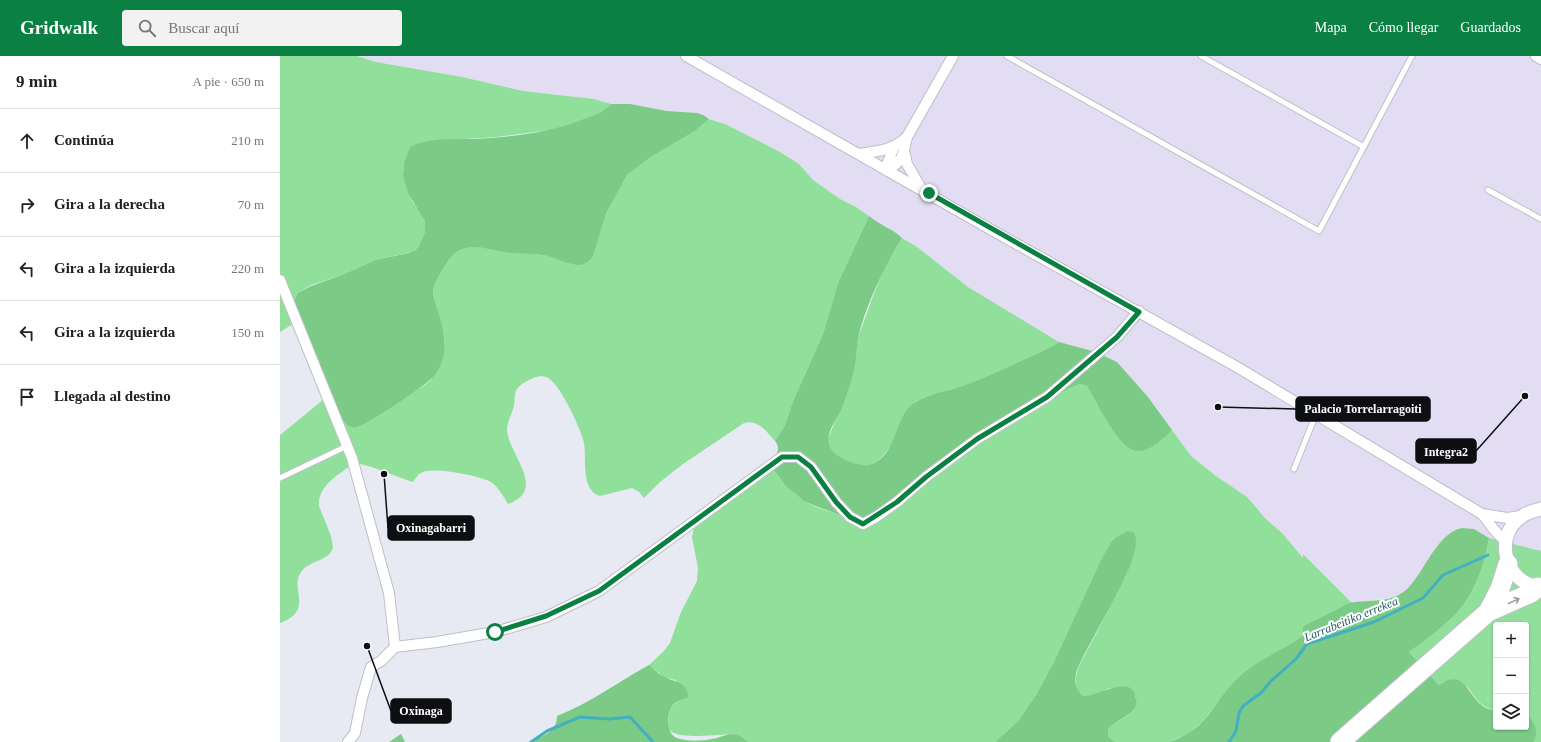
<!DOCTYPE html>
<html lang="es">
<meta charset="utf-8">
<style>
:root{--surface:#fff;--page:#f2f2f2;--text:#222;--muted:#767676;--line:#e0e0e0;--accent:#0b8043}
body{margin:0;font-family:Georgia,serif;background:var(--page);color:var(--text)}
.controls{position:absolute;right:12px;bottom:12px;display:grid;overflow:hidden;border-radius:4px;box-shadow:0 1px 3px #0004}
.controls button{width:36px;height:36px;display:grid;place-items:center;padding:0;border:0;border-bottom:1px solid var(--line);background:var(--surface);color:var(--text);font:20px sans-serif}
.stop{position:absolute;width:12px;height:12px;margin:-9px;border:3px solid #0b8043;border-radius:50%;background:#fff}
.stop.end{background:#0b8043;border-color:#fff;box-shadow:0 1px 4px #0008}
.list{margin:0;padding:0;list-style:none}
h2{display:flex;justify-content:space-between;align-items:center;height:52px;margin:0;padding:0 16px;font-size:17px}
h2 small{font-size:13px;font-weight:400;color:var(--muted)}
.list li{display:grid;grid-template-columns:26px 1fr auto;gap:12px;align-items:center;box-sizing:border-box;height:64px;padding:0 16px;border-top:1px solid var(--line)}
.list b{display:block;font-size:15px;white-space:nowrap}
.list em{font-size:13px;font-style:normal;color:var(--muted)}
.icon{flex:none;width:22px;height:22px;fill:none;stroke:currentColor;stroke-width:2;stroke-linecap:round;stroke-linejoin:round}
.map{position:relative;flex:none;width:1261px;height:686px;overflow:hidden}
header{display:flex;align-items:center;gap:24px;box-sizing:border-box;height:56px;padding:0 20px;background:var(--accent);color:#fff}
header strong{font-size:19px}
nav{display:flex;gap:22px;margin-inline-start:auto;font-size:14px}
.search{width:280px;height:36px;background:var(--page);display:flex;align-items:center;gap:10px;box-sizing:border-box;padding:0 14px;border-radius:4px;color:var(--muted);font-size:15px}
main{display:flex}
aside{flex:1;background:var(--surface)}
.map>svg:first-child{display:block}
.industrial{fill:#e2ddf3}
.green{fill:#90e09b}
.forest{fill:#7bcb87}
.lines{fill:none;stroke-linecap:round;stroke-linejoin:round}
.stream{stroke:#43b0c2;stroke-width:3}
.service-casing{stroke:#bdc0c7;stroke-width:7}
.minor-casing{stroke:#bdc0c7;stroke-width:12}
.tertiary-casing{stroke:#bdc0c7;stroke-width:15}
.motorway-casing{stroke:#bdc0c7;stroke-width:21}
.service{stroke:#fff;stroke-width:5}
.minor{stroke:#fff;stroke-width:10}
.tertiary{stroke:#fff;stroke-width:13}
.motorway{stroke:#fff;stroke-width:19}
.oneway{stroke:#9f9fa0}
.route{stroke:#0b8043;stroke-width:5}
.labels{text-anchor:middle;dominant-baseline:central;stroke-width:4;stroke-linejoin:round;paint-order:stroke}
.water-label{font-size:12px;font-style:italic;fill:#195660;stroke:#fff}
.leader{fill:none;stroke:#0e0f12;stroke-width:1.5}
.callout-dot{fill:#0e0f12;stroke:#fff;stroke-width:1.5}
.callout{fill:#0e0f12;stroke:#0e0f12;stroke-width:1.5}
.callout-label{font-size:12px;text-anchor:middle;font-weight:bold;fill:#fff}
</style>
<header>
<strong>Gridwalk</strong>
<div class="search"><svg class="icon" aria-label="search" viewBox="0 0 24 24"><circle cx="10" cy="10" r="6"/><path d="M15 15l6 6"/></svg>Buscar aquí</div>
<nav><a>Mapa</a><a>Cómo llegar</a><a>Guardados</a></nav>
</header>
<main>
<aside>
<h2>9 min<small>A pie · 650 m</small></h2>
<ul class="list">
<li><svg class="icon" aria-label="ahead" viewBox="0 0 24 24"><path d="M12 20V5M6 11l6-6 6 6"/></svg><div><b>Continúa</b></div><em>210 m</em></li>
<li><svg class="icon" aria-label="right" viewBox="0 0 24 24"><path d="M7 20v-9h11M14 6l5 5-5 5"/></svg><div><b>Gira a la derecha</b></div><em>70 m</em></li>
<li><svg class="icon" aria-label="left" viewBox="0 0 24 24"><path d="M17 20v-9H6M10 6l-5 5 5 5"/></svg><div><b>Gira a la izquierda</b></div><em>220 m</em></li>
<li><svg class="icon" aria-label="left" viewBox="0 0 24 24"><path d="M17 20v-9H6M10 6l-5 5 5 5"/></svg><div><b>Gira a la izquierda</b></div><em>150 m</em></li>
<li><svg class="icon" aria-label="arrive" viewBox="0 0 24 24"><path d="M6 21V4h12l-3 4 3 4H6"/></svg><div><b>Llegada al destino</b></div></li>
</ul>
</aside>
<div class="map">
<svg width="1261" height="686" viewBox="0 0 1261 686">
<rect width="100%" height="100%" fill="#e7eaf2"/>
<polygon class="industrial" points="77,0 1261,0 1261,495 1209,482 1194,473 1182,472 1159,488 1134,525 1122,538 1110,542 1072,547 1023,498 1023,503 1003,478 985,462 967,441 936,420 911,400 868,341 837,306 816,296 779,286 720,251 688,231 608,171 596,166 576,151 560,143 533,124 519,108 498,95 436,64 409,56 387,55 350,48 331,48 314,43 243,35 137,13 96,6"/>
<g class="green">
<polygon points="0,0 77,0 96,6 182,21 243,35 314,43 331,48 325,54 316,59 290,69 270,74 217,81 168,84 124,107 123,120 132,145 142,158 145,165 145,176 139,190 132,196 95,204 62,219 31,229 18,237 14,245 16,266 0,276"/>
<path d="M429 63 445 68 500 96 519 108 533 124 560 143 576 151 589 160 558 227 543 278 513 345 505 369 495 385C486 375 478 363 464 367L403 408 380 426 364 442 359 436 352 432 320 440C299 434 308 398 303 383 299 370 279 325 266 321 261 319 254 321 249 324 243 327 236 331 235 338 234 343 235 349 233 353 231 360 227 366 227 374 229 399 268 434 228 448 223 440 219 432 211 426 199 420 153 410 141 417 137 419 135 423 133 426 114 420 96 411 76 407 61 416 37 430 39 450L51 480 53 492C48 506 29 504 21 516 9 533 35 554 0 567V379L49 339 73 371 90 364 145 329 151 324 165 289 164 279 153 236C155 216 171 194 190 190L269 200 314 198 326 158 347 119 371 101 415 75Z"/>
<path d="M622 182 637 191 688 231 779 286C763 296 746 302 730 310 716 317 702 324 688 329 675 333 641 339 633 348 631 350 629 355 627 358 619 373 607 404 590 409 575 413 547 400 548 383L571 325 579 279 593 240 604 213Z"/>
<path d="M800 328 807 330 874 390 892 374 911 400 936 420 967 441 985 462 1003 478 1023 502V498L1072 547 1023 570V579L1018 583 960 620 922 666 908 678 888 686H836L832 684 828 680V673L832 669 848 659 856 649V640L830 632C823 635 816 640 809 641 791 643 795 620 799 610L837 538 848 515 775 605 756 639 738 665 715 686H468C465 683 462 680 458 679 443 676 397 686 389 673 388 668 388 661 390 655 392 649 397 646 403 643L396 624 385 622 369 609 383 596 390 587 401 556 417 525 418 512 412 481 414 471 490 409C502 426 516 442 536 451 548 456 561 458 572 463L682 400 739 362 788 333Z"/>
<path d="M1209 482 1261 495V686H1254L1255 684 1248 660 1246 659V569H1216V654C1201 652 1196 643 1188 631L1163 626 1159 629 1129 596C1143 585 1159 574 1172 562 1194 540 1204 511 1209 482Z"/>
</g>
<g class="forest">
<path d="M331 48H350L387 55 417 57 423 59 429 63 415 75 371 101 347 119 326 158 314 198C311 203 307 208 300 209 290 209 278 203 268 200 254 197 239 198 225 196 198 192 181 182 164 211 159 219 154 226 153 236 157 257 169 279 163 302 161 309 157 317 151 323 142 332 88 368 77 371 73 372 71 371 68 370L63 364 52 342 14 245 18 237 31 230 62 219 95 204 129 197 135 194 139 190 145 176V165L128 137 123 120 124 107 130 91C145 82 175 83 193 83 231 81 269 77 304 63 313 60 324 56 331 48Z"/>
<path d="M589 160C599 169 612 172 622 182 605 210 587 246 579 278 576 294 576 311 571 326 568 335 565 343 562 352 557 363 546 376 549 388 551 401 578 411 589 409 617 402 614 360 634 347 650 336 671 335 688 328 703 323 716 316 730 310 746 302 763 296 779 286L816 296 837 306 868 341 892 374C883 383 872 394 859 395 839 397 817 345 807 330L800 328 788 333 739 362 721 375 663 411 585 471 572 463 538 451 524 445 506 430 490 409C495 402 502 393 495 385L505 369 513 345 543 278 558 227Z"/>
<path d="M1182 472 1194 473 1209 482C1204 511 1194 540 1172 562 1159 574 1144 585 1129 596L1159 629C1185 611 1187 640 1204 651 1207 653 1212 654 1216 654V671H1246V659C1256 665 1258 676 1254 686H888C928 675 933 645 959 621 974 607 1000 595 1018 583L1023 579V570C1034 565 1045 559 1056 554 1060 552 1065 548 1070 547 1089 543 1113 548 1128 532 1145 515 1157 477 1182 472Z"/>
<path d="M848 475 853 476C871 495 802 593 796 618 794 627 796 635 803 640 816 642 853 615 856 643 857 647 856 651 853 654 846 662 835 665 828 673V680L832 684 836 686H715L738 665 756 639 775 604 822 502 832 485 838 480Z"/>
<path d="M369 609C374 613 379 619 385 621 398 628 404 623 409 641 403 643 397 645 393 649 386 657 386 678 397 682 408 686 425 685 437 682 443 680 451 677 458 679 462 680 465 683 468 686H248C261 681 277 677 277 660 310 647 338 626 369 609Z"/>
<polygon points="121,678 125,686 109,686"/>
</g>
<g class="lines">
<g class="stream">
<polyline points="251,686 267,675 300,661 329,663 350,661 373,686"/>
<polyline points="949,686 956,675 959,657 963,650 982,636 990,626 1016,603 1027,588 1094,566 1143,542 1163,519 1208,499"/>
</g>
<defs>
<g id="service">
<polyline points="727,0 1039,175 1132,0"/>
<polyline points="921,0 1084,91"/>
<polyline points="1208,134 1261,163"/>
<polyline points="1014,413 1036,358"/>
<polyline points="0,422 67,390"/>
</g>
<g id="minor">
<path d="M406 0 717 177 957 311 1202 458C1210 467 1215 478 1225 484"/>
<polyline points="1256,0 1261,3"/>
<path d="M579 98C599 95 611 95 627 81"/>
<polyline points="608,115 621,103 624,94"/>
<polyline points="608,115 608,106 614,91"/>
<polyline points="642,134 627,108 624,94 627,81 673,0"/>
<polyline points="0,224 72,402 109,537 115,591"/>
<polyline points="1202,458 1227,462 1241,460"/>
<polyline points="68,686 75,677 82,642 91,611 101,605 115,591 157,586 215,576 266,561 319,535 502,401 518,401 531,411 556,446 570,461 583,468 596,461 617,446 646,421 697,383 767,341 837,281 859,255"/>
</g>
<path id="tertiary" d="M1261 453C1254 455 1247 456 1241 461 1212 481 1226 529 1261 531"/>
<g id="motorway">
<polyline points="1208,556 1220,533 1228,508"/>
<polyline points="1060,686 1208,556 1251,537 1258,531"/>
</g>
</defs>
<use href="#service" class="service-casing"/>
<use href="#minor" class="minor-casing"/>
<use href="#tertiary" class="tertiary-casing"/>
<use href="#motorway" class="motorway-casing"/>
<use href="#service" class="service"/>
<use href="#minor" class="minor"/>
<use href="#tertiary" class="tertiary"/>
<use href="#motorway" class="motorway"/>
</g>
<defs><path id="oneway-shaft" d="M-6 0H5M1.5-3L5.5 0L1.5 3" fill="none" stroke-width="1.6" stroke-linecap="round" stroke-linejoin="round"/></defs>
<use class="oneway" href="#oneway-shaft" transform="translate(1234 545) rotate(-25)"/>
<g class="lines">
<polyline class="route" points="215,576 266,560 319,535 502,401 518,401 531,411 556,446 570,461 583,468 617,446 646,421 697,383 767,341 837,281 859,256 649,137"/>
</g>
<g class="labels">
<g class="water-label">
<text transform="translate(1071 563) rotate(-22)">Larrabeitiko errekea</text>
</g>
</g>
<path class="leader" d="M938 351L1016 353M1245 340L1196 395M104 418L108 472M87 590L111 655"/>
<g class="callout-dot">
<circle cx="938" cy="351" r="4"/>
<circle cx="1245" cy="340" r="4"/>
<circle cx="104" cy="418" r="4"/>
<circle cx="87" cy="590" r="4"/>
</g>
<g class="callout">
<rect x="1016" y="341" width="134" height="24" rx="4"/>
<rect x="1136" y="383" width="60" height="24" rx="4"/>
<rect x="108" y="460" width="86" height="24" rx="4"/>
<rect x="111" y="643" width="60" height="24" rx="4"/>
</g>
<g class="callout-label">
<text x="1083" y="357">Palacio Torrelarragoiti</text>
<text x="1166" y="400">Integra2</text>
<text x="151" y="476">Oxinagabarri</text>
<text x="141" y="659">Oxinaga</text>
</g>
</svg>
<div class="controls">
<button>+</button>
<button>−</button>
<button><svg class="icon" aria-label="layers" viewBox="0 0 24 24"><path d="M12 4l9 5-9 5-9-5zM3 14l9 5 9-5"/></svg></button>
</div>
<div class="stop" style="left:215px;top:576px"></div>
<div class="stop end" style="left:649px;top:137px"></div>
</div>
</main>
